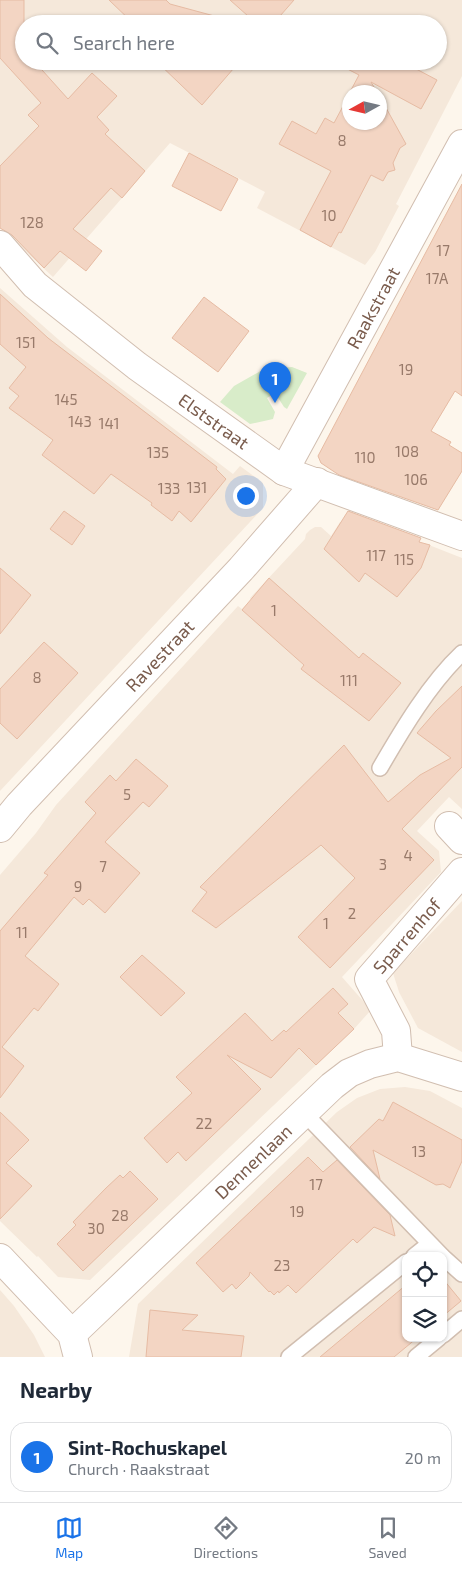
<!DOCTYPE html>
<meta charset="utf-8">
<style>
:root{--surface:#fff;--page:#f6f6f7;--text:#1f2937;--muted:#747a83;--line:#e0e1e3;--accent:#1a73e8}
body{margin:0;font-family:"Exo 2",sans-serif;background:var(--page);color:var(--text)}
.controls{position:absolute;right:15px;bottom:15px;display:grid;overflow:hidden;border-radius:10px;box-shadow:0 1px 4px #0004}
.controls button{width:45px;height:45px;display:grid;place-items:center;padding:0;border:0;border-bottom:1px solid var(--line);background:var(--surface);color:var(--text);font:25px sans-serif}
.compass{position:absolute;left:342px;top:85px;width:45px;height:45px;border-radius:50%;background:var(--surface);box-shadow:0 1px 4px #0004;rotate:262deg}
.you{position:absolute;left:245px;top:495px;width:18px;height:18px;margin:-12px;border:4px solid #fff;border-radius:50%;background:#1a73e8;box-shadow:0 0 0 8px #1a73e833}
.badge{display:grid;place-items:center;width:32px;height:32px;border-radius:50%;background:var(--accent);color:#fff;font-size:16px;font-weight:700}
.pin{position:absolute;translate:-50% -41px;filter:drop-shadow(0 1px 2px #0008)}
.pin::after{content:'';position:absolute;top:26px;width:18px;height:15px;background:inherit;clip-path:polygon(0 0,100% 0,50% 100%)}
.list{margin:0;padding:0;list-style:none}
h2{display:flex;justify-content:space-between;align-items:center;height:65px;margin:0;padding:0 20px;font-size:21px}
h2 small{font-size:16px;font-weight:400;color:var(--muted)}
.list li{display:grid;grid-template-columns:32px 1fr auto;gap:15px;align-items:center;box-sizing:border-box;height:70px;margin:0 10px 10px;padding:0 10px;border:1px solid var(--line);border-radius:15px}
.list b{display:block;font-size:19px;white-space:nowrap}
.list p{margin:0;font-size:16px;white-space:nowrap;color:var(--muted)}
.list em{font-size:16px;font-style:normal;color:var(--muted)}
.icon{flex:none;width:28px;height:28px;fill:none;stroke:currentColor;stroke-width:2;stroke-linecap:round;stroke-linejoin:round}
.map{position:relative;flex:none;width:462px;height:1357px;overflow:hidden}
.search{position:absolute;background:var(--surface);box-shadow:0 1px 4px #0004;left:15px;right:15px;top:15px;height:55px;display:flex;align-items:center;gap:12px;box-sizing:border-box;padding:0 18px;border-radius:28px;color:var(--muted);font-size:19px}
.sheet{height:145px;background:var(--surface)}
nav{display:flex;justify-content:space-around;align-items:center;box-sizing:border-box;height:70px;border-top:1px solid var(--line);background:var(--surface);font-size:14px;color:var(--muted)}
nav a{display:grid;justify-items:center;gap:2px}
nav .on{color:var(--accent)}
.map>svg:first-child{display:block}
.residential{fill:#f5e8da;fill-rule:evenodd}
.green{fill:#d8ecc9}
.building{fill:#f3d5c3;stroke:#e6bba3}
.lines{fill:none;stroke-linecap:round;stroke-linejoin:round}
.service-casing{stroke:#d1beb0;stroke-width:18}
.minor-casing{stroke:#d1beb0;stroke-width:30}
.service{stroke:#fff;stroke-width:15}
.minor{stroke:#fff;stroke-width:28}
.labels{text-anchor:middle;dominant-baseline:central;stroke-width:4;stroke-linejoin:round;paint-order:stroke}
.number-label{font-size:15px;fill:#987a6a}
.street-label{font-size:18px;fill:#7a5c4d;stroke:#fffaf3}
</style>
<div class="map">
<svg width="462" height="1357" viewBox="0 0 462 1357">
<rect width="100%" height="100%" fill="#fdf6ec"/>
<g class="residential">
<path d="M0 0H462V76L396 204 399 206 375 252 365 265 257 208 265 192 170 143 53 277 0 228ZM24 24H438V61H24ZM350 92H380V122H350Z"/>
<polygon points="0,288 67,347 233,474 240,466 263,483 263,508 0,791"/>
<polygon points="340,522 355,531 382,532 429,545 462,558 462,809 449,797 417,831 439,851 441,872 342,977 371,1010 354,1029 90,1280 58,1277 38,1256 37,1257 0,1221 0,875 36,833 56,805 238,606 242,609 251,600 250,598 305,539 306,534 310,530 315,527 321,527 331,536"/>
<polygon points="462,901 462,1052 418,1028 399,992 393,973"/>
<path d="M405 1087 430 1091 462 1108V1357H129L138 1304 337 1112 357 1098 380 1089ZM406 1256H443V1338H406Z"/>
<polygon points="0,1290 14,1306 34,1335 45,1357 0,1357"/>
</g>
<polygon class="green" points="292,367 307,373 287,409 284,407 275,393 267,398 275,412 273,419 250,424 220,402 234,386 264,369"/>
<g class="building">
<polygon points="0,0 24,0 24,61 34,61 68,99 92,73 117,96 97,117 109,130 105,134 145,171 122,198 111,188 73,229 102,251 86,271 60,251 44,268 12,235 0,228 0,166 39,126 28,115 41,103 0,58"/>
<polygon points="109,0 166,0 170,4 244,24 134,24"/>
<polygon points="230,0 294,0 273,24 257,24"/>
<polygon points="156,61 240,61 202,105"/>
<polygon points="332,61 401,61 437,80 421,109 371,82 377,92 350,92 359,75"/>
<polygon points="350,93 350,122 380,122 380,97 406,144 400,148 393,163 395,170 388,172 383,181 371,175 341,233 339,232 331,247 300,230 331,171 279,144 292,121 316,134 325,118 334,123"/>
<polygon points="189,153 238,179 221,211 172,186"/>
<polygon points="462,184 462,396 455,391 431,431 451,442 449,445 462,453 462,471 438,510 339,475 321,463 318,456"/>
<polygon points="0,294 48,338 217,467 216,469 226,479 191,522 179,511 172,521 151,505 152,503 111,474 94,494 42,455 53,440 9,408 19,396 9,388 26,367 0,344"/>
<polygon points="204,297 249,331 218,372 172,338"/>
<polygon points="64,511 85,526 72,545 50,529"/>
<polygon points="348,511 421,538 419,542 430,545 421,568 397,597 365,573 359,582 324,549"/>
<polygon points="0,568 31,595 0,634"/>
<polygon points="269,578 359,658 363,653 401,683 369,721 301,669 304,665 242,610"/>
<polygon points="44,642 78,673 17,739 0,723 0,689"/>
<polygon points="462,686 462,767 402,829 434,860 330,968 298,937 355,878 321,845 216,928 192,911 207,892 200,887 344,745 388,802 420,775 451,758 417,733 436,711"/>
<polygon points="136,759 168,786 149,807 143,802 105,842 140,873 105,913 89,899 83,905 74,897 25,956 59,984 38,1011 34,1008 2,1047 24,1066 0,1098 0,931 48,875 44,873 96,813 85,802 110,775 116,781"/>
<polygon points="142,955 185,993 161,1016 120,977"/>
<polygon points="333,988 348,1004 338,1013 354,1029 316,1065 299,1048 271,1078 227,1055 261,1089 186,1161 178,1152 167,1163 144,1138 192,1093 176,1077 245,1013 272,1041 284,1030 286,1032"/>
<polygon points="393,1102 462,1140 462,1161 450,1188 443,1184 436,1185 373,1150 380,1179 350,1147 379,1119 383,1121"/>
<polygon points="0,1112 29,1140 6,1163 32,1186 0,1219"/>
<polygon points="308,1157 323,1172 337,1160 390,1215 395,1236 374,1227 357,1243 353,1239 296,1293 288,1285 279,1293 278,1291 274,1295 270,1291 269,1292 250,1272 249,1276 236,1289 232,1284 223,1292 196,1263"/>
<polygon points="130,1171 158,1199 83,1271 57,1244 76,1225 73,1222 106,1188 120,1175 123,1178"/>
<polygon points="443,1279 461,1301 443,1316"/>
<polygon points="406,1285 406,1338 417,1338 394,1357 320,1357"/>
<polygon points="150,1310 198,1315 182,1330 244,1336 241,1357 146,1357"/>
</g>
<g class="lines">
<defs>
<g id="service">
<path d="M380 768C402 730 430 683 462 653"/>
<polyline points="304,1113 442,1256"/>
<polyline points="414,1256 429,1244"/>
<polyline points="443,1257 462,1274"/>
<polyline points="443,1335 462,1319"/>
<polyline points="289,1357 406,1262"/>
<polyline points="416,1357 439,1338"/>
</g>
<g id="minor">
<path id="s1" d="M0 245 35 285 137 366 284 471 462 536"/>
<path id="s2" d="M284 471 462 144"/>
<polyline points="449,826 462,840"/>
<path id="s3" d="M0 828 19 805 241 569 317 482"/>
<path id="s4" d="M398 1057 396 1031 369 979 462 872"/>
<polyline points="0,1258 72,1334 78,1357"/>
<path id="s5" d="M72 1334 332 1086 349 1073 370 1064 398 1057 462 1077"/>
</g>
</defs>
<use href="#service" class="service-casing"/>
<use href="#minor" class="minor-casing"/>
<use href="#service" class="service"/>
<use href="#minor" class="minor"/>
</g>
<g class="labels">
<g class="number-label">
<text x="342" y="140">8</text>
<text x="329" y="215">10</text>
<text x="32" y="222">128</text>
<text x="443" y="250">17</text>
<text x="437" y="278">17A</text>
<text x="26" y="342">151</text>
<text x="406" y="369">19</text>
<text x="66" y="399">145</text>
<text x="80" y="421">143</text>
<text x="109" y="423">141</text>
<text x="407" y="451">108</text>
<text x="158" y="452">135</text>
<text x="365" y="457">110</text>
<text x="416" y="479">106</text>
<text x="197" y="487">131</text>
<text x="169" y="488">133</text>
<text x="376" y="555">117</text>
<text x="404" y="559">115</text>
<text x="274" y="610">1</text>
<text x="37" y="677">8</text>
<text x="349" y="680">111</text>
<text x="127" y="794">5</text>
<text x="408" y="855">4</text>
<text x="383" y="864">3</text>
<text x="103" y="866">7</text>
<text x="78" y="886">9</text>
<text x="352" y="913">2</text>
<text x="326" y="923">1</text>
<text x="22" y="932">11</text>
<text x="204" y="1123">22</text>
<text x="419" y="1151">13</text>
<text x="316" y="1184">17</text>
<text x="297" y="1211">19</text>
<text x="120" y="1215">28</text>
<text x="96" y="1228">30</text>
<text x="282" y="1265">23</text>
</g>
<g class="street-label">
<text stroke="none"><textPath href="#s2" startOffset="186">Raakstraat</textPath></text>
<text stroke="none"><textPath href="#s1" startOffset="278">Elststraat</textPath></text>
<text stroke="none"><textPath href="#s3" startOffset="235">Ravestraat</textPath></text>
<text stroke="none"><textPath href="#s4" startOffset="142">Sparrenhof</textPath></text>
<text stroke="none"><textPath href="#s5" startOffset="250">Dennenlaan</textPath></text>
</g>
</g>
</svg>
<div class="controls">
<button><svg class="icon" aria-label="locate" viewBox="0 0 24 24"><circle cx="12" cy="12" r="6"/><path d="M12 2v4M12 18v4M2 12h4M18 12h4"/></svg></button>
<button><svg class="icon" aria-label="layers" viewBox="0 0 24 24"><path d="M12 4l9 5-9 5-9-5zM3 14l9 5 9-5"/></svg></button>
</div>
<svg class="compass" viewBox="-18 -18 36 36"><path d="M0-13l5 13h-10z" fill="#e53935"/><path d="M0 13l5-13h-10z" fill="#747a83"/></svg>
<div class="you"></div>
<div class="pin badge" style="left:275px;top:403px">1</div>
<div class="search"><svg class="icon" aria-label="search" viewBox="0 0 24 24"><circle cx="10" cy="10" r="6"/><path d="M15 15l6 6"/></svg>Search here</div>
</div>
<section class="sheet">
<h2>Nearby<small></small></h2>
<ul class="list">
<li><span class="badge">1</span><div><b>Sint-Rochuskapel</b><p>Church · Raakstraat</p></div><em>20 m</em></li>
</ul>
</section>
<nav>
<a class="on"><svg class="icon" aria-label="map" viewBox="0 0 24 24"><path d="M3 6l6-2 6 2 6-2v14l-6 2-6-2-6 2zM9 4v14M15 6v14"/></svg>Map</a>
<a><svg class="icon" aria-label="directions" viewBox="0 0 24 24"><path d="M12 3l9 9-9 9-9-9zM9 14v-3h6M13 9l2 2-2 2"/></svg>Directions</a>
<a><svg class="icon" aria-label="saved" viewBox="0 0 24 24"><path d="M7 4h10v16l-5-4-5 4z"/></svg>Saved</a>
</nav>
